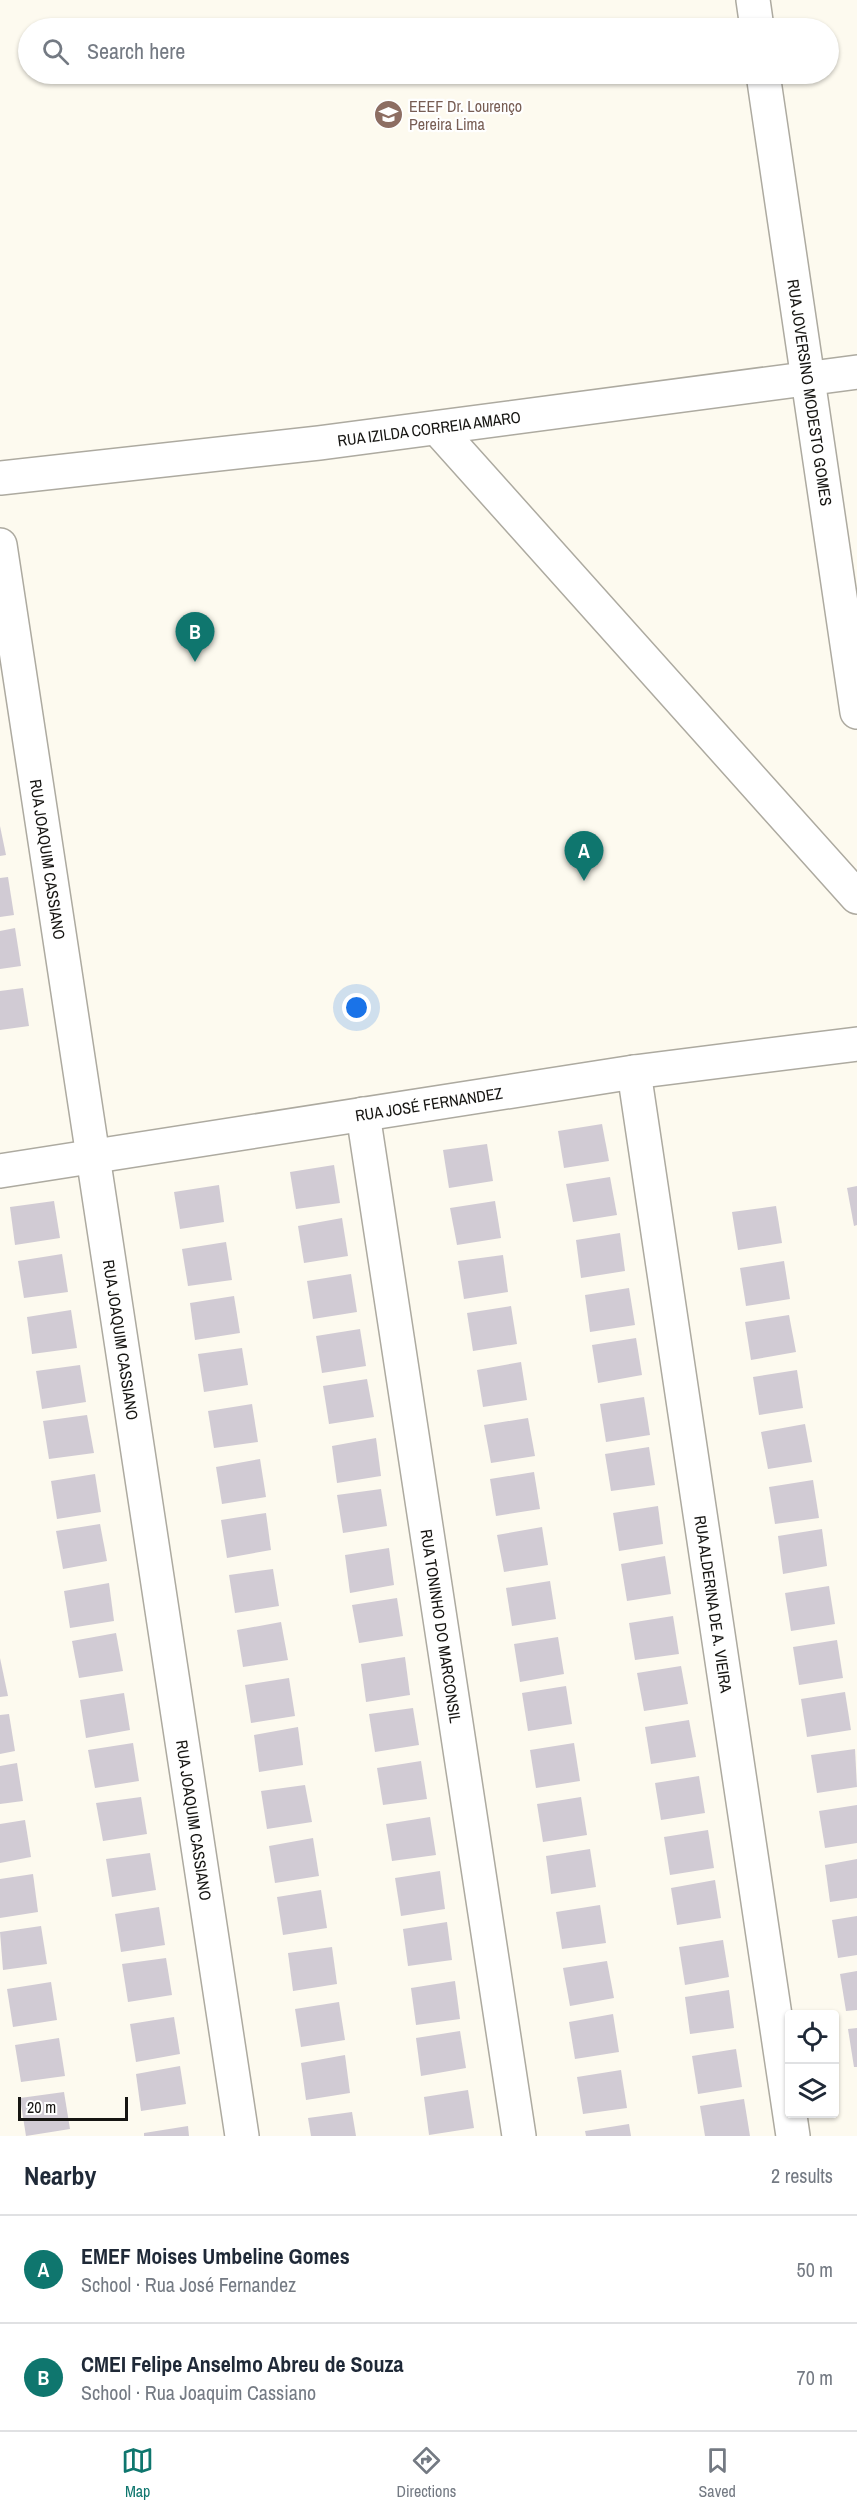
<!DOCTYPE html>
<meta charset="utf-8">
<style>
:root{--surface:#fff;--page:#f2f2f3;--text:#1f2937;--muted:#747a83;--line:#e0e1e3;--accent:#0f766e}
body{margin:0;font-family:"Archivo Narrow",sans-serif;background:var(--page);color:var(--text)}
.controls{position:absolute;right:18px;bottom:18px;display:grid;overflow:hidden;border-radius:6px;box-shadow:0 2px 4px #0004}
.controls button{width:54px;height:54px;display:grid;place-items:center;padding:0;border:0;border-bottom:2px solid var(--line);background:var(--surface);color:var(--text);font:30px sans-serif}
.scale{position:absolute;left:18px;bottom:15px;width:110px;box-sizing:border-box;padding-left:6px;border:3px solid #161512;border-top:0;font-size:16px;line-height:21px;white-space:nowrap;color:#161512;-webkit-text-stroke:4px #fff;paint-order:stroke}
.you{position:absolute;left:357px;top:1008px;width:21px;height:21px;margin:-15px;border:4px solid #fff;border-radius:50%;background:#1a73e8;box-shadow:0 0 0 9px #1a73e833}
.badge{display:grid;place-items:center;width:39px;height:39px;border-radius:50%;background:var(--accent);color:#fff;font-size:20px;font-weight:700}
.pin{position:absolute;translate:-50% -50px;filter:drop-shadow(0 2px 3px #0008)}
.pin::after{content:'';position:absolute;top:32px;width:21px;height:18px;background:inherit;clip-path:polygon(0 0,100% 0,50% 100%)}
.list{margin:0;padding:0;list-style:none}
h2{display:flex;justify-content:space-between;align-items:center;height:78px;margin:0;padding:0 24px;font-size:26px}
h2 small{font-size:20px;font-weight:400;color:var(--muted)}
.list li{display:grid;grid-template-columns:39px 1fr auto;gap:18px;align-items:center;box-sizing:border-box;height:108px;padding:0 24px;border-top:2px solid var(--line)}
.list b{display:block;font-size:22px;white-space:nowrap}
.list p{margin:0;font-size:20px;white-space:nowrap;color:var(--muted)}
.list em{font-size:20px;font-style:normal;color:var(--muted)}
.icon{flex:none;width:33px;height:33px;fill:none;stroke:currentColor;stroke-width:2;stroke-linecap:round;stroke-linejoin:round}
.map{position:relative;flex:none;width:857px;height:2136px;overflow:hidden}
.search{position:absolute;background:var(--surface);box-shadow:0 2px 4px #0004;left:18px;right:18px;top:18px;height:66px;display:flex;align-items:center;gap:15px;box-sizing:border-box;padding:0 21px;border-radius:33px;color:var(--muted);font-size:22px}
.sheet{height:294px;background:var(--surface)}
nav{display:flex;justify-content:space-around;align-items:center;box-sizing:border-box;height:84px;border-top:2px solid var(--line);background:var(--surface);font-size:16px;color:var(--muted)}
nav a{display:grid;justify-items:center;gap:3px}
nav .on{color:var(--accent)}
.map>svg:first-child{display:block}
.building{fill:#d1cbd4}
.lines{fill:none;stroke-linecap:round;stroke-linejoin:round}
.street-casing{stroke:#adaaa0;stroke-width:36}
.street{stroke:#fff;stroke-width:33}
.labels{text-anchor:middle;dominant-baseline:central;stroke-width:4.5;stroke-linejoin:round;paint-order:stroke}
.education-label{font-size:16px;fill:#785e54;stroke:#fff;text-anchor:start}
.street-label{font-size:16px;fill:#161512;stroke:#fff}
</style>
<div class="map">
<svg width="857" height="2136" viewBox="0 0 857 2136">
<rect width="100%" height="100%" fill="#fdfaef"/>
<g class="building">
<polygon points="0,826 6,855 0,856"/>
<polygon points="8,877 14,915 0,917 0,878"/>
<polygon points="15,928 21,966 0,969 0,931"/>
<polygon points="23,988 29,1026 0,1030 0,991"/>
<polygon points="602,1124 609,1161 564,1168 558,1131"/>
<polygon points="487,1144 493,1181 449,1188 443,1150"/>
<polygon points="334,1165 340,1203 296,1209 290,1172"/>
<polygon points="610,1177 617,1215 573,1222 566,1184"/>
<polygon points="219,1185 224,1222 180,1229 174,1192"/>
<polygon points="857,1186 857,1225 854,1226 847,1188"/>
<polygon points="54,1201 60,1238 15,1245 10,1207"/>
<polygon points="495,1201 501,1238 457,1245 450,1208"/>
<polygon points="776,1206 782,1243 738,1250 732,1212"/>
<polygon points="342,1218 348,1256 304,1263 298,1226"/>
<polygon points="620,1233 625,1271 581,1278 576,1240"/>
<polygon points="226,1242 232,1280 188,1286 182,1249"/>
<polygon points="62,1254 68,1292 24,1298 18,1261"/>
<polygon points="503,1255 508,1292 464,1299 458,1261"/>
<polygon points="784,1261 790,1299 746,1306 740,1268"/>
<polygon points="351,1274 357,1312 313,1319 307,1281"/>
<polygon points="629,1288 635,1325 590,1332 585,1295"/>
<polygon points="234,1296 240,1333 195,1340 190,1303"/>
<polygon points="511,1306 517,1344 473,1351 467,1313"/>
<polygon points="71,1310 77,1348 32,1354 27,1317"/>
<polygon points="789,1315 796,1352 751,1360 745,1322"/>
<polygon points="360,1329 366,1366 322,1373 316,1336"/>
<polygon points="636,1338 642,1375 598,1383 592,1345"/>
<polygon points="242,1348 248,1385 204,1392 198,1354"/>
<polygon points="521,1362 527,1400 483,1407 477,1370"/>
<polygon points="80,1365 86,1402 42,1409 36,1371"/>
<polygon points="797,1370 803,1408 759,1415 753,1377"/>
<polygon points="367,1379 374,1417 329,1424 323,1386"/>
<polygon points="644,1397 650,1435 606,1442 600,1404"/>
<polygon points="252,1404 258,1442 214,1448 208,1411"/>
<polygon points="87,1415 94,1453 49,1459 43,1421"/>
<polygon points="528,1418 535,1456 491,1463 484,1425"/>
<polygon points="805,1424 812,1462 768,1469 761,1432"/>
<polygon points="376,1438 381,1476 337,1483 332,1446"/>
<polygon points="649,1447 655,1485 611,1491 605,1454"/>
<polygon points="260,1459 266,1497 222,1504 216,1467"/>
<polygon points="534,1472 540,1509 496,1516 490,1479"/>
<polygon points="95,1474 101,1512 57,1519 51,1481"/>
<polygon points="813,1480 819,1518 775,1524 769,1487"/>
<polygon points="381,1489 387,1526 343,1533 337,1495"/>
<polygon points="658,1506 663,1544 619,1551 613,1513"/>
<polygon points="266,1513 271,1550 227,1558 221,1520"/>
<polygon points="100,1524 107,1561 63,1569 56,1531"/>
<polygon points="542,1527 548,1565 504,1572 497,1535"/>
<polygon points="822,1529 827,1566 783,1574 778,1536"/>
<polygon points="389,1548 394,1585 350,1593 345,1555"/>
<polygon points="665,1556 671,1594 627,1601 621,1564"/>
<polygon points="273,1569 279,1606 235,1613 229,1575"/>
<polygon points="550,1581 556,1619 512,1626 506,1588"/>
<polygon points="109,1583 114,1621 70,1628 64,1591"/>
<polygon points="829,1586 835,1624 791,1631 785,1593"/>
<polygon points="397,1598 403,1636 359,1643 352,1605"/>
<polygon points="673,1616 679,1654 635,1660 629,1623"/>
<polygon points="281,1622 288,1660 243,1667 237,1630"/>
<polygon points="116,1633 123,1671 79,1678 72,1641"/>
<polygon points="558,1637 564,1674 520,1682 514,1644"/>
<polygon points="837,1640 843,1678 799,1685 793,1647"/>
<polygon points="405,1657 410,1695 366,1702 361,1664"/>
<polygon points="0,1658 8,1696 0,1697"/>
<polygon points="681,1666 688,1704 644,1711 637,1673"/>
<polygon points="289,1678 295,1716 251,1723 245,1685"/>
<polygon points="566,1686 572,1724 528,1731 522,1693"/>
<polygon points="845,1692 851,1730 807,1737 801,1699"/>
<polygon points="124,1693 130,1730 86,1738 80,1700"/>
<polygon points="413,1708 419,1745 375,1752 369,1714"/>
<polygon points="9,1714 15,1751 0,1754 0,1715"/>
<polygon points="689,1720 696,1757 651,1764 645,1727"/>
<polygon points="298,1727 303,1765 259,1772 254,1735"/>
<polygon points="133,1743 139,1781 95,1788 88,1750"/>
<polygon points="574,1743 580,1781 536,1788 530,1750"/>
<polygon points="855,1749 857,1787 817,1793 811,1755"/>
<polygon points="421,1761 427,1799 383,1805 377,1768"/>
<polygon points="17,1763 23,1801 0,1804 0,1766"/>
<polygon points="699,1776 705,1813 661,1820 655,1783"/>
<polygon points="305,1785 312,1822 267,1829 261,1791"/>
<polygon points="141,1797 147,1834 103,1841 96,1803"/>
<polygon points="581,1797 587,1835 543,1842 537,1804"/>
<polygon points="857,1805 857,1843 825,1848 819,1811"/>
<polygon points="430,1817 436,1855 392,1861 386,1824"/>
<polygon points="25,1820 31,1857 0,1863 0,1824"/>
<polygon points="708,1830 714,1868 670,1875 664,1837"/>
<polygon points="313,1838 319,1876 275,1883 269,1846"/>
<polygon points="590,1849 596,1887 551,1894 546,1856"/>
<polygon points="150,1853 156,1890 112,1897 106,1859"/>
<polygon points="857,1859 857,1898 830,1902 825,1865"/>
<polygon points="440,1871 445,1909 401,1916 395,1878"/>
<polygon points="33,1874 38,1912 0,1918 0,1879"/>
<polygon points="715,1880 721,1918 677,1925 671,1888"/>
<polygon points="321,1890 327,1928 283,1935 277,1897"/>
<polygon points="600,1905 606,1943 562,1949 556,1912"/>
<polygon points="159,1907 165,1945 121,1952 115,1914"/>
<polygon points="857,1916 857,1955 838,1958 832,1920"/>
<polygon points="447,1922 452,1960 408,1966 403,1929"/>
<polygon points="41,1926 47,1964 3,1970 0,1932"/>
<polygon points="723,1940 729,1977 685,1985 679,1947"/>
<polygon points="332,1947 337,1984 293,1991 288,1953"/>
<polygon points="166,1958 172,1995 128,2002 122,1964"/>
<polygon points="607,1961 614,1998 570,2006 563,1968"/>
<polygon points="857,1971 857,2010 846,2011 840,1974"/>
<polygon points="455,1981 460,2019 416,2025 411,1988"/>
<polygon points="51,1982 57,2020 13,2027 7,1989"/>
<polygon points="729,1990 734,2028 690,2034 685,1997"/>
<polygon points="339,2002 345,2040 301,2047 295,2009"/>
<polygon points="613,2014 619,2052 575,2059 569,2022"/>
<polygon points="174,2017 180,2054 136,2062 130,2024"/>
<polygon points="857,2028 857,2067 854,2067 848,2029"/>
<polygon points="460,2031 466,2068 421,2076 416,2038"/>
<polygon points="59,2038 65,2076 21,2082 15,2045"/>
<polygon points="736,2049 742,2087 698,2094 692,2056"/>
<polygon points="345,2055 350,2093 306,2100 301,2063"/>
<polygon points="180,2066 186,2104 141,2111 136,2074"/>
<polygon points="621,2070 627,2108 583,2114 577,2077"/>
<polygon points="468,2090 474,2128 429,2135 424,2097"/>
<polygon points="64,2092 70,2129 26,2136 20,2098"/>
<polygon points="744,2099 750,2136 705,2136 700,2106"/>
<polygon points="352,2112 356,2136 311,2136 308,2118"/>
<polygon points="629,2124 631,2136 586,2136 585,2131"/>
<polygon points="188,2126 189,2136 144,2136 144,2133"/>
</g>
<g class="lines">
<defs>
<g id="street">
<polyline points="753,0 757,28"/>
<path id="s1" d="M763 74 857 712"/>
<polyline points="437,428 857,897"/>
<path id="s2" d="M0 478 319 443 857 372"/>
<path id="s3" d="M0 545 242 2136"/>
<path id="s4" d="M634 1072 793 2136"/>
<path id="s5" d="M363 1114 519 2136"/>
<path id="s6" d="M0 1171 634 1072 857 1044"/>
</g>
</defs>
<use href="#street" class="street-casing"/>
<use href="#street" class="street"/>
</g>
<defs>
<symbol id="school-disc" viewBox="-11 -11 22 22"><circle r="9.5" fill="#8d6e63" stroke="#fff"/><path d="M0-5L7-2L0 1L-7-2ZM-4 1L0 2.5L4 1V4Q0 6-4 4Z" fill="#fff"/></symbol>
</defs>
<g fill-rule="evenodd">
<use href="#school-disc" x="372" y="98" width="33" height="33"/>
</g>
<g class="labels">
<g class="education-label">
<text x="409" y="106">EEEF Dr. Lourenço<tspan x="409" dy="18">Pereira Lima</tspan></text>
</g>
<g class="street-label">
<text stroke="none"><textPath href="#s1" startOffset="322">RUA JOVERSINO MODESTO GOMES</textPath></text>
<text stroke="none"><textPath href="#s2" startOffset="432">RUA IZILDA CORREIA AMARO</textPath></text>
<text stroke="none"><textPath href="#s3" startOffset="318">RUA JOAQUIM CASSIANO</textPath></text>
<text stroke="none"><textPath href="#s6" startOffset="434">RUA JOSÉ FERNANDEZ</textPath></text>
<text stroke="none"><textPath href="#s3" startOffset="804">RUA JOAQUIM CASSIANO</textPath></text>
<text stroke="none"><textPath href="#s4" startOffset="538">RUA ALDERINA DE A. VIEIRA</textPath></text>
<text stroke="none"><textPath href="#s5" startOffset="518">RUA TONINHO DO MARCONSIL</textPath></text>
<text stroke="none"><textPath href="#s3" startOffset="1290">RUA JOAQUIM CASSIANO</textPath></text>
</g>
</g>
</svg>
<div class="controls">
<button><svg class="icon" aria-label="locate" viewBox="0 0 24 24"><circle cx="12" cy="12" r="6"/><path d="M12 2v4M12 18v4M2 12h4M18 12h4"/></svg></button>
<button><svg class="icon" aria-label="layers" viewBox="0 0 24 24"><path d="M12 4l9 5-9 5-9-5zM3 14l9 5 9-5"/></svg></button>
</div>
<div class="scale">20 m</div>
<div class="you"></div>
<div class="pin badge" style="left:584px;top:881px">A</div>
<div class="pin badge" style="left:195px;top:662px">B</div>
<div class="search"><svg class="icon" aria-label="search" viewBox="0 0 24 24"><circle cx="10" cy="10" r="6"/><path d="M15 15l6 6"/></svg>Search here</div>
</div>
<section class="sheet">
<h2>Nearby<small>2 results</small></h2>
<ul class="list">
<li><span class="badge">A</span><div><b>EMEF Moises Umbeline Gomes</b><p>School · Rua José Fernandez</p></div><em>50 m</em></li>
<li><span class="badge">B</span><div><b>CMEI Felipe Anselmo Abreu de Souza</b><p>School · Rua Joaquim Cassiano</p></div><em>70 m</em></li>
</ul>
</section>
<nav>
<a class="on"><svg class="icon" aria-label="map" viewBox="0 0 24 24"><path d="M3 6l6-2 6 2 6-2v14l-6 2-6-2-6 2zM9 4v14M15 6v14"/></svg>Map</a>
<a><svg class="icon" aria-label="directions" viewBox="0 0 24 24"><path d="M12 3l9 9-9 9-9-9zM9 14v-3h6M13 9l2 2-2 2"/></svg>Directions</a>
<a><svg class="icon" aria-label="saved" viewBox="0 0 24 24"><path d="M7 4h10v16l-5-4-5 4z"/></svg>Saved</a>
</nav>
